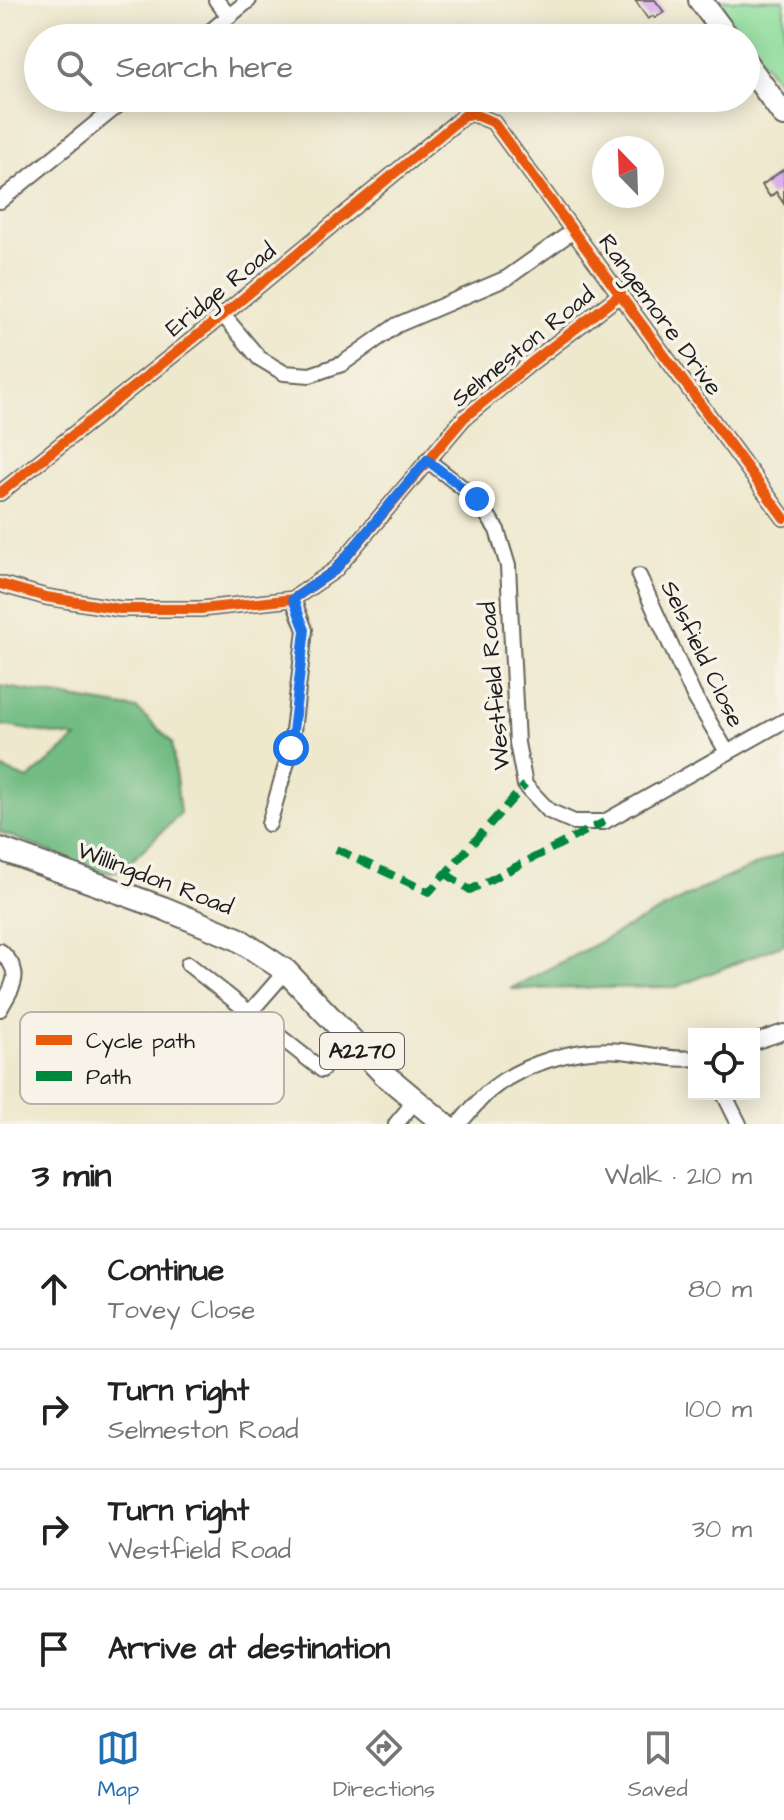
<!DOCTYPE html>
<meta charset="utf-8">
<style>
:root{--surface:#fff;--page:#f6f6f6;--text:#222;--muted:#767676;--line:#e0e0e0;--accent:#1f6fb2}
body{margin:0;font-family:"Architects Daughter",sans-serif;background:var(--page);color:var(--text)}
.controls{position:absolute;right:24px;bottom:24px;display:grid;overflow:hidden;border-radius:0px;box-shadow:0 4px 20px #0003}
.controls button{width:72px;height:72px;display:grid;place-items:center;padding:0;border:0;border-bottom:2px solid var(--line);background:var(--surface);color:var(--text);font:40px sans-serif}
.compass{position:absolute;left:592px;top:136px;width:72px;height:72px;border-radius:50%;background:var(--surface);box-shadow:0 4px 20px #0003;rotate:337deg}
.stop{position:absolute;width:24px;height:24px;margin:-18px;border:6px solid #1a73e8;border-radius:50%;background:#fff}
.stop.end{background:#1a73e8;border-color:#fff;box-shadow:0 2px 8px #0008}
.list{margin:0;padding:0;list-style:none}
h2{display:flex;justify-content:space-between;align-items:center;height:104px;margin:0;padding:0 32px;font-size:34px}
h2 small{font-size:26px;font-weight:400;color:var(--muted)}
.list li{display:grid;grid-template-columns:52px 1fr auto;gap:24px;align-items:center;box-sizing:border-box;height:120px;padding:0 32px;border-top:2px solid var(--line)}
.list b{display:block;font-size:30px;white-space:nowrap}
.list p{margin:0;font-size:26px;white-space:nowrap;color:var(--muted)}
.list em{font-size:26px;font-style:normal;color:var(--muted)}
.icon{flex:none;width:44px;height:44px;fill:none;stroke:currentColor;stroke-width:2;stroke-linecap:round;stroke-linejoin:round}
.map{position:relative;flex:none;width:784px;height:1124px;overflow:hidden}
.search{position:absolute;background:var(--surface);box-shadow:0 4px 20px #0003;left:24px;right:24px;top:24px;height:88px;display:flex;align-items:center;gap:20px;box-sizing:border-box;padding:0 28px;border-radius:44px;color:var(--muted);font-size:30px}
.sheet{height:584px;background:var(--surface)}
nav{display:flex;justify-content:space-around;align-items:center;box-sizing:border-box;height:112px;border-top:2px solid var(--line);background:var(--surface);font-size:22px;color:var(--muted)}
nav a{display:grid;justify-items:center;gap:4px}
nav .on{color:var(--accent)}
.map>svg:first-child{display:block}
.green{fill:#8edd9b;stroke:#557c5c;stroke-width:2}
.forest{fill:#72bc83;stroke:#476c50;stroke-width:2}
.building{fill:#d9afe9}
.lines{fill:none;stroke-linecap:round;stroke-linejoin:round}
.street-casing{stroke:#66635a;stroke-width:18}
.primary-casing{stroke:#66635a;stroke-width:26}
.street{stroke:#fff;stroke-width:14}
.primary{stroke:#fff;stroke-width:22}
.quiet{stroke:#00873e;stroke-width:8;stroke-dasharray:16 8;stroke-linecap:butt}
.cycleway-casing{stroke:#f7f3e8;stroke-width:15}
.cycleway{stroke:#e8590c;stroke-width:10}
.route{stroke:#1a73e8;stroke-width:10}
.labels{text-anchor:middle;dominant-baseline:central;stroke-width:7;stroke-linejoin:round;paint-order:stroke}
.shield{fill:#f7f3e8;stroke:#5e5c59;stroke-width:2}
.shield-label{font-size:22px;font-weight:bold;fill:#1c1c1c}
.street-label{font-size:24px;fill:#1c1c1c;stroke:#f7f3e8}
.key{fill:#f7f3e8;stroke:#b5b2ab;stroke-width:2}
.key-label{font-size:22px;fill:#1c1c1c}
</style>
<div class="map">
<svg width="784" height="1124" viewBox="0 0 784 1124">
<rect width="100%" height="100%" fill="#f7f3e8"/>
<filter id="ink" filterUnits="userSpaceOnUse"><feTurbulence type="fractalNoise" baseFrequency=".0125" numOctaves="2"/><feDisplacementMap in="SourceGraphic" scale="16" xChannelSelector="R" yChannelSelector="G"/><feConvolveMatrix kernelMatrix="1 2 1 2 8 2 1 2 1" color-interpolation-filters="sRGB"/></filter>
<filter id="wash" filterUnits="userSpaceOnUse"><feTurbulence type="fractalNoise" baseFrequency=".006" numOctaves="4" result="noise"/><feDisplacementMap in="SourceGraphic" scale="32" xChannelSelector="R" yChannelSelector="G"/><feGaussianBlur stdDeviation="1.8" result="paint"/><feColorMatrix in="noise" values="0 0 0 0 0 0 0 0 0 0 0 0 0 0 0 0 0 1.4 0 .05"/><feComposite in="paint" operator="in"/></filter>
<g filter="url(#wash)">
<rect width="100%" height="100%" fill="#eee8cd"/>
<polygon class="green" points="715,0 784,0 784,90"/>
<g class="forest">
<polygon points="0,686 137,709 172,742 180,814 122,870 104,873 0,832 0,768 28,779 77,738 0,725"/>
<polygon points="784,853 784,944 676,987 510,989 705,887"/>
</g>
<g id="blocks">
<g class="building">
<polygon points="635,0 655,0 664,12 655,18 653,16 648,19"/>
<polygon points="784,169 784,204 776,192 770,197 762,185"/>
</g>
</g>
</g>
<g filter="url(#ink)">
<use href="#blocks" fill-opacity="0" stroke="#66635a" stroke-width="2"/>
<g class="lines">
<defs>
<g id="street">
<polyline points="216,0 229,16"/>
<polyline points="202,38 249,0"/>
<polyline points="0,201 127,98"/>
<polyline points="223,315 259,358 284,373 310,375 342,364 397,325 507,278 573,231"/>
<polyline points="427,460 477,499 497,530 508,566 517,743 525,785 549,811 574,822 604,822 784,721"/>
<polyline points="0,493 223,315 465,115 473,114 493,122 784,518"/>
<polyline points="639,576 693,694 727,752"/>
<polyline points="0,584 46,597 120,609 201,609 293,599 335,570 464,418 532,362 621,294"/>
<polyline points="269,824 291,748 305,630 293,599"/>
<path d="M0 951C24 973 14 984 0 1009"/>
<polyline points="188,964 322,1070"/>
<polyline points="251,1011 286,971"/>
<polyline points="754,1042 784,1032"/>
<polyline points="724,1094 739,1124"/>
<polyline points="396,1124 415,1101"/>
<path d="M459 1124C468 1113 477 1102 488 1092 522 1063 577 1047 621 1051 644 1053 671 1061 694 1058"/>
</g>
<g id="primary">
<polyline points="700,0 728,38"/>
<polyline points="746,63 784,115"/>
<polyline points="0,849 163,908 238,939 286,971 384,1074 444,1124"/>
</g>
</defs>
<use href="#street" class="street-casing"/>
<use href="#primary" class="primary-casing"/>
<use href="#street" class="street"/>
<use href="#primary" class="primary"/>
<g class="quiet">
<polyline points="336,849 429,892 525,785"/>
<polyline points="445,873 470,890 604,822"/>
</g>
<defs>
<g id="cycleway">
<polyline points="0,493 223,315 465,115 473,114 493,122 784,518"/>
<polyline points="0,584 46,597 120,609 201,609 293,599 335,570 464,418 532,362 621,294"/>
</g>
</defs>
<use href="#cycleway" class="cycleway-casing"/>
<use href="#cycleway" class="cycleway"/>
</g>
</g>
<g class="lines" filter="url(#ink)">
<polyline class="route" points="291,748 305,630 293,599 335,570 427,460 477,499"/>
</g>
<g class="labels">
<rect class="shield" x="320" y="1033" width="84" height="36" rx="6"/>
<g class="shield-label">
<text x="362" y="1051">A2270</text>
</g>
<g class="street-label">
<text transform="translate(221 290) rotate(-39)">Eridge Road</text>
<text transform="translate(660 315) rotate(54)">Rangemore Drive</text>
<text transform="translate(523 347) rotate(-39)">Selmeston Road</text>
<text transform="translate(702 654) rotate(64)">Selsfield Close</text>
<text transform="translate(495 686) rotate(-95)">Westfield Road</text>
<text transform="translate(155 879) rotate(21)">Willingdon Road</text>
</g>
</g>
<rect x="20" y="1012" width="264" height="92" rx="12" class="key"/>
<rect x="36" y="1035" width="36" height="10" fill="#e8590c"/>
<rect x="36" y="1071" width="36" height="10" fill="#00873e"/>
<g class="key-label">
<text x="86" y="1048">Cycle path</text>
<text x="86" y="1084">Path</text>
</g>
</svg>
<div class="controls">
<button><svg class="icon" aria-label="locate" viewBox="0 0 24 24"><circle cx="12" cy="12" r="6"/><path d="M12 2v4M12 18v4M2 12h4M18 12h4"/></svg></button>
</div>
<svg class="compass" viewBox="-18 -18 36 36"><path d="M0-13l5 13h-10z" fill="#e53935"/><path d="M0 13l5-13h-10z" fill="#767676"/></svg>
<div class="stop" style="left:291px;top:748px"></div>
<div class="stop end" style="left:477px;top:499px"></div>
<div class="search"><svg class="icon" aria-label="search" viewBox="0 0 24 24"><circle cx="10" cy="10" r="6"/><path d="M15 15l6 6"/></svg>Search here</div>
</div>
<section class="sheet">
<h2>3 min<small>Walk · 210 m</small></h2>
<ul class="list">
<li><svg class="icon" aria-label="ahead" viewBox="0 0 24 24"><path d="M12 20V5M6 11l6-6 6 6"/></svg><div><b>Continue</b><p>Tovey Close</p></div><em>80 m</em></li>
<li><svg class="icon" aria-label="right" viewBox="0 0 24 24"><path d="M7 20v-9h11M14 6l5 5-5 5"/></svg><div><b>Turn right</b><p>Selmeston Road</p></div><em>100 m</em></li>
<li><svg class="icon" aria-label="right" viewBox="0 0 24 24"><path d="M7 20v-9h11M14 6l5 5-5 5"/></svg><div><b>Turn right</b><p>Westfield Road</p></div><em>30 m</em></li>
<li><svg class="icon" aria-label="arrive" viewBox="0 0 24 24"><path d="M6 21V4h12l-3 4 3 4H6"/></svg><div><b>Arrive at destination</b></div></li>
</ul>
</section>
<nav>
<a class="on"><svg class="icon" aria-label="map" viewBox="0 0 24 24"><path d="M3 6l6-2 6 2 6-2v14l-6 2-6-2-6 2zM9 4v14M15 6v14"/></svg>Map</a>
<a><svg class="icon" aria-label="directions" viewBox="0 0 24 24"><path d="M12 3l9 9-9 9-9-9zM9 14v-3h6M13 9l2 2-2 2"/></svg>Directions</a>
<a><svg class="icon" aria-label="saved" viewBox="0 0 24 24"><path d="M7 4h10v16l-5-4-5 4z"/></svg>Saved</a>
</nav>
